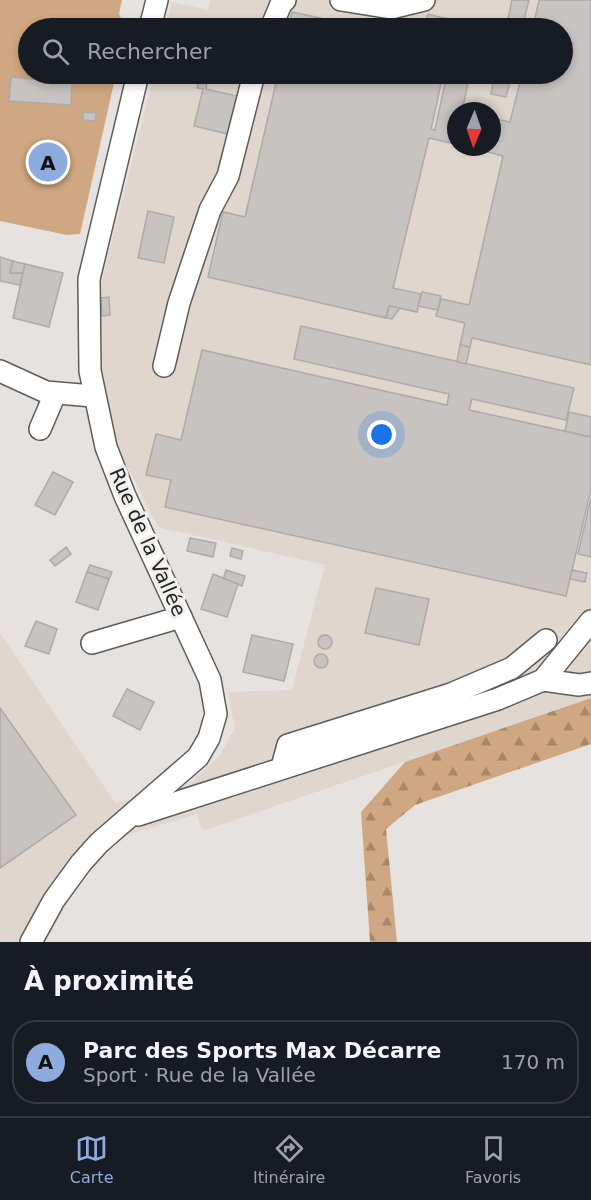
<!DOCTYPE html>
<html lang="fr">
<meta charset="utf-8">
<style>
:root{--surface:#171b24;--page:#20242c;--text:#f1f3f6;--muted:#9ea1a6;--line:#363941;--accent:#8dabdc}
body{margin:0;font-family:"DejaVu Sans",sans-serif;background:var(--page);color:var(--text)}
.compass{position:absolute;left:447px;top:102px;width:54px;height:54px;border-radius:50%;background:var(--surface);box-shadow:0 3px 9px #0003;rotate:182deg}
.you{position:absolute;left:382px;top:435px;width:21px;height:21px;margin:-15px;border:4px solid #fff;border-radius:50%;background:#1a73e8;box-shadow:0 0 0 9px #1a73e833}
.badge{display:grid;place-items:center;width:39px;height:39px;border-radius:50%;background:var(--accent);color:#111;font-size:20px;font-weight:700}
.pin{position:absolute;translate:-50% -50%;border:3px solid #fff;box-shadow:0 2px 6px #0006}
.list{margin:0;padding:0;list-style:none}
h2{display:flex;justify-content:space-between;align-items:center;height:78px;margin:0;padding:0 24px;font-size:26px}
h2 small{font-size:20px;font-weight:400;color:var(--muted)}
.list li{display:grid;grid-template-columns:39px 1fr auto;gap:18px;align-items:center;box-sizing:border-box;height:84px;margin:0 12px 12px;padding:0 12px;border:2px solid var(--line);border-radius:24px}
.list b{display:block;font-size:22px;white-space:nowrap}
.list p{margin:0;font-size:20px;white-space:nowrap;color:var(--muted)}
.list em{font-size:20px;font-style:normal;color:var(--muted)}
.icon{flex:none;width:33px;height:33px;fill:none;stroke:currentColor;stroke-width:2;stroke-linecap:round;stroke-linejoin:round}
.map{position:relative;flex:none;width:591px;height:942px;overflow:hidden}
.search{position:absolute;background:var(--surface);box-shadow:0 3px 9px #0003;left:18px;right:18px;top:18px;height:66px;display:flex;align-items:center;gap:15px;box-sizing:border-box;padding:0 21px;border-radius:33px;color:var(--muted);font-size:22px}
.sheet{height:174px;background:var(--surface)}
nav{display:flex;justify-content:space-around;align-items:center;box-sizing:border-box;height:84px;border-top:2px solid var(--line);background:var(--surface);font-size:16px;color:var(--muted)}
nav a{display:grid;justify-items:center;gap:3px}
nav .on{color:var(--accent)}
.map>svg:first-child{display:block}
.built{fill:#dfd6ce;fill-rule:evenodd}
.green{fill:#cfa782}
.forest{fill:url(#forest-firs)}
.building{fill:#c6c3c0;stroke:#adaaa8;stroke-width:1.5}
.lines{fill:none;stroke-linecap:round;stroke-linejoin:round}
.minor-casing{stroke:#5f5c5a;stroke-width:24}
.minor{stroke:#fff;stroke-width:21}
.labels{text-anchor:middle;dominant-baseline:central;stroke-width:6;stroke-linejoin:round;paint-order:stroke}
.street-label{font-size:20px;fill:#252423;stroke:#f2efec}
</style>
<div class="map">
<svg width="591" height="942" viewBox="0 0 591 942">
<defs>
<pattern id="forest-firs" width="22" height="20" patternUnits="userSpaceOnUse" patternTransform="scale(1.5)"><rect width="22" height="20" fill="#cfa782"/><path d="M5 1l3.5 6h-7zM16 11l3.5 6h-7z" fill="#a8886a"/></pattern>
</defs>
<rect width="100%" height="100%" fill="#e5e2df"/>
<path class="built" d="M211 0H591V698L202 831 197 814 120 837 78 884 45 942H0V633L115 803 189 785 220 755 235 728 228 692 292 690 325 565 158 527 117 446 102 385 98 349 102 280 154 74H562V28H165L172 2 208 10ZM456 111H492V147H456Z"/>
<polygon class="green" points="0,0 122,0 119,14 126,28 28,28 28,74 116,74 80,234 67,235 0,221"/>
<polygon class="forest" points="591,698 591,744 415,805 386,829 397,942 370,942 361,812 405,762"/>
<g class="building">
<polygon points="512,0 529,0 522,28 506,28"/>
<polygon points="539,0 591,0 591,365 472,338 470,347 460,345 465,323 436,316 441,299 469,305 503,156 480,150 481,147 492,147 492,118 510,122 522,74 562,74 562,28 533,28"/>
<polygon points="292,12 367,28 288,28"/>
<polygon points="428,14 439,17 437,28 425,27"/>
<polygon points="439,17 455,20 453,28 437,28"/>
<polygon points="278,74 443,74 431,129 435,130 447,74 470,74 462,111 456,111 455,144 429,138 393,288 421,294 417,312 389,306 386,318 208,277 223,212 245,217"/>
<polygon points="495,74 512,74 506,97 491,94"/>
<polygon points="11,77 72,83 71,105 9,101"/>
<polygon points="199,80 207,82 206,89 241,97 232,135 194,126 203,89 197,88"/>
<polygon points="83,112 96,113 95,121 83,120"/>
<polygon points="148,211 174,217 164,263 138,258"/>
<polygon points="0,257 13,261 10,273 23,273 20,285 0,281"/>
<polygon points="13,261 25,264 23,273 10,273"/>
<polygon points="25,264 63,273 49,327 13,318"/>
<polygon points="422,292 441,296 438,310 418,306"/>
<polygon points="109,297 110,315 102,316 101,298"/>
<polygon points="389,306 400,308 392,319 386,318"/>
<polygon points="301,326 574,388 566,420 472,399 469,410 591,437 591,489 566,596 165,507 171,480 146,475 156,434 181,440 202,350 447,405 449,394 294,359"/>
<polygon points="460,345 470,347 466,364 457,362"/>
<polygon points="569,412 591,417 591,437 565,431"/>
<polygon points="53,472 73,482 55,515 35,505"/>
<polygon points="591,498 591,557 578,554"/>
<polygon points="190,538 216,543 213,557 187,551"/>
<polygon points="66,547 71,554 55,566 50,560"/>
<polygon points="232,548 243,551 241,559 230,556"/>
<polygon points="90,565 112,572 109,579 87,572"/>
<polygon points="226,570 245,576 242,586 223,580"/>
<polygon points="572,570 587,573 585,582 570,579"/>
<polygon points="87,572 109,579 98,610 76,602"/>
<polygon points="213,574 238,584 227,617 201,609"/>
<polygon points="376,588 429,599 419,645 365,633"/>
<polygon points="36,621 57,629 49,654 25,646"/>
<circle cx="325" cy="642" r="7"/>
<polygon points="252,635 293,644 284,681 243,672"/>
<circle cx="321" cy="661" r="7"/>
<polygon points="127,689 154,702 140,730 113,716"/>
<polygon points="0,708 76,815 0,868"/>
</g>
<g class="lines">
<defs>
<g id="minor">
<polyline points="341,0 391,8 424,0"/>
<polyline points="150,28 157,0"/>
<polyline points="271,28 281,4 285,0"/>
<polyline points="164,366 179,303 210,210 228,176 254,74"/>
<polyline points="0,371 46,392 93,396"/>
<polyline points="40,429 55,394"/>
<polyline points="92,643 181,617"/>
<polyline points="543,680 579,685 591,683"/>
<polyline points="282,767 288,745 451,694 512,668 546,640"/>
<polyline points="138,815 498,699 543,680 591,621"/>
<polyline points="31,942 54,900 81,863 99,843 198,757 209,738 216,714 210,680 125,496 106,447 90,371 89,279 138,74"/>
</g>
</defs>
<use href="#minor" class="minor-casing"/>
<use href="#minor" class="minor"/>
</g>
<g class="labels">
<g class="street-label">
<text transform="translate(148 542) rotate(66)">Rue de la Vallée</text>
</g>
</g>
</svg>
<svg class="compass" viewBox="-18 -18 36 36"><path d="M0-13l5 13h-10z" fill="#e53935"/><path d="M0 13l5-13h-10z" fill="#9ea1a6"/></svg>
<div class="you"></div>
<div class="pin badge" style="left:48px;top:162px">A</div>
<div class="search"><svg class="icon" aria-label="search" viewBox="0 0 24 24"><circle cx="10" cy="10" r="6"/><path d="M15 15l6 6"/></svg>Rechercher</div>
</div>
<section class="sheet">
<h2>À proximité<small></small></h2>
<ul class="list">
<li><span class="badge">A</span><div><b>Parc des Sports Max Décarre</b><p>Sport · Rue de la Vallée</p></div><em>170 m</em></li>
</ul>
</section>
<nav>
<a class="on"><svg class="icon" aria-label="map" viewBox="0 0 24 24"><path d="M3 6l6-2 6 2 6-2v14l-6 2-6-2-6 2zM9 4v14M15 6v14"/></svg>Carte</a>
<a><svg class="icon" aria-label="directions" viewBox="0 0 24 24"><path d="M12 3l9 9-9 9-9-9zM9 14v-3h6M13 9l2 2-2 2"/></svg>Itinéraire</a>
<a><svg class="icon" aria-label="saved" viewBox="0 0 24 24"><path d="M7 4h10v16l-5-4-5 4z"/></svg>Favoris</a>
</nav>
